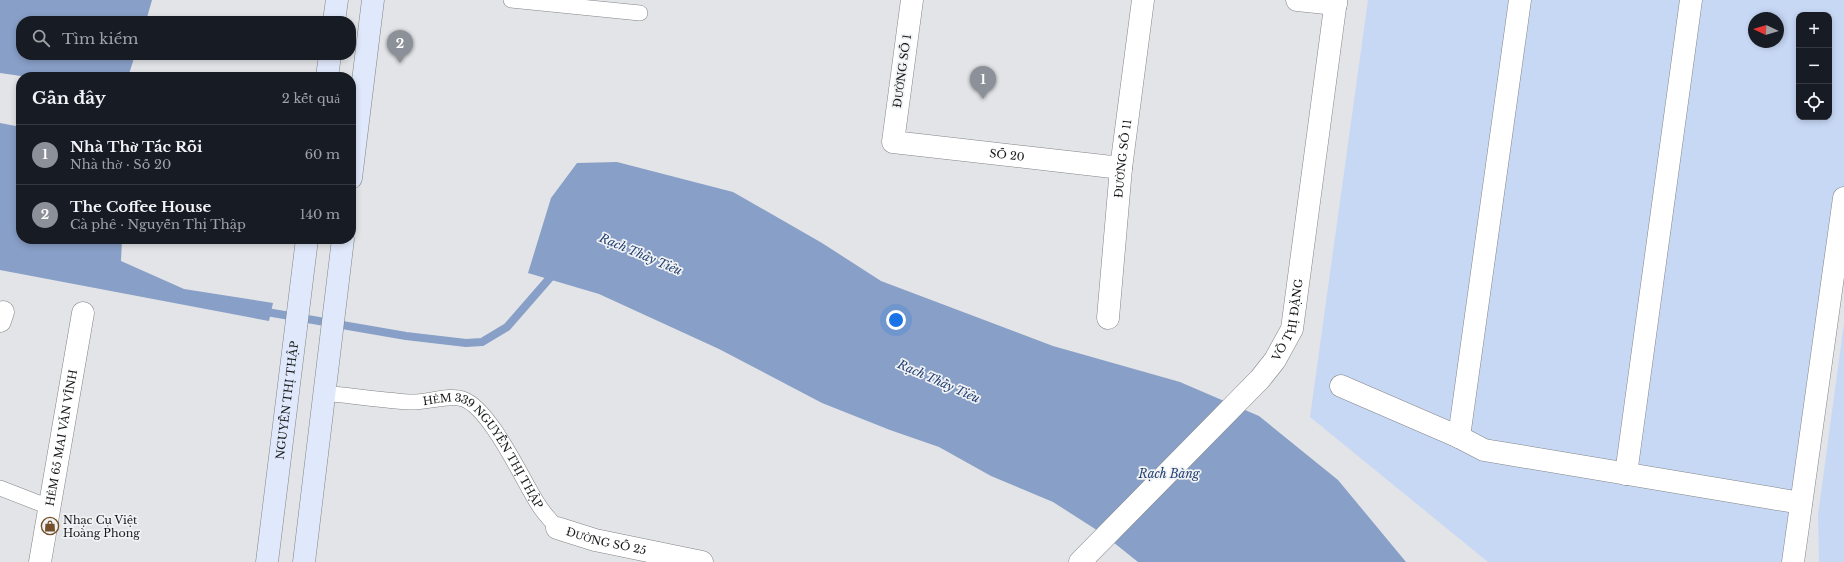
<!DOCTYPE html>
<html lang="vi">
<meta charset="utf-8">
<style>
:root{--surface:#171b24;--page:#20242c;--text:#f1f3f6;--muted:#9ea1a6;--line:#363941;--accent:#8c9099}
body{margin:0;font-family:"Libre Baskerville",serif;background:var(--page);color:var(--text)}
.controls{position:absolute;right:12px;top:12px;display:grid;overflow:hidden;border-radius:8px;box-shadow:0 2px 6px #0003}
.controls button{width:36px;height:36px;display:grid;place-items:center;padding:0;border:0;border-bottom:1px solid var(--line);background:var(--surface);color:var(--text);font:20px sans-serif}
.compass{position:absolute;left:1748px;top:12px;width:36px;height:36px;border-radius:50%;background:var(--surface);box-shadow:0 2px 6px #0003;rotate:274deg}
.you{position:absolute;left:896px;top:320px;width:14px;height:14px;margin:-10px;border:3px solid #fff;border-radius:50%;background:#1a73e8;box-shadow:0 0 0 6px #1a73e833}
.badge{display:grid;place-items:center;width:26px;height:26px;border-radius:50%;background:var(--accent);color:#fff;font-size:13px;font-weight:700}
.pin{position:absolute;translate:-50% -33px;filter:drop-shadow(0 1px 2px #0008)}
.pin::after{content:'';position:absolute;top:21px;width:14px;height:12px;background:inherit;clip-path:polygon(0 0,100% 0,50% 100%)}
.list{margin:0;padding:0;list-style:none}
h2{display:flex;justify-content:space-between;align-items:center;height:52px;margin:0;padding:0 16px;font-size:17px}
h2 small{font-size:13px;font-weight:400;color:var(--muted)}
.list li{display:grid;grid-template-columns:26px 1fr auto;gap:12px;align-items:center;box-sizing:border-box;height:60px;padding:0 16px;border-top:1px solid var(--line)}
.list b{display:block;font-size:15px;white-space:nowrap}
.list p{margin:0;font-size:13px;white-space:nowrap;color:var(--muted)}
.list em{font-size:13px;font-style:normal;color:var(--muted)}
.icon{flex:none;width:22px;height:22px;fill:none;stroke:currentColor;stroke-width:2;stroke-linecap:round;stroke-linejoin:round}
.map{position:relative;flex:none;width:1844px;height:562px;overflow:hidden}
.search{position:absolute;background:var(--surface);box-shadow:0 2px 6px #0003;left:16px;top:16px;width:340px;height:44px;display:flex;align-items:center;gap:10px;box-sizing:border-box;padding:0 14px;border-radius:16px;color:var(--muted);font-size:15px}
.panel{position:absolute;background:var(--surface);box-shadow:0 2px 6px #0003;left:16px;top:72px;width:340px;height:172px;border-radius:16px}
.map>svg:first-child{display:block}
.green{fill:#c7d8f5;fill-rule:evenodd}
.water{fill:#889fc7}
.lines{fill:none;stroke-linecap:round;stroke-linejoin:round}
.stream{stroke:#889fc7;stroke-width:8}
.service-casing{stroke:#828486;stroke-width:16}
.minor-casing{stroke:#828486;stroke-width:23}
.secondary-casing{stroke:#828486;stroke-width:23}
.service{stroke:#fff;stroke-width:15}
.minor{stroke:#fff;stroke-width:22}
.secondary{stroke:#e0e9fb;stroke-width:22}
.labels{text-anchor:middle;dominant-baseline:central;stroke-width:3.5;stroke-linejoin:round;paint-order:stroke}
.street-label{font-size:11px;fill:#18191a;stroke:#f0f2f4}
.poi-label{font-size:11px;fill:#18191a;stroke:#f0f2f4;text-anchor:start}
.water-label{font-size:12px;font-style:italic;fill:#234073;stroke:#f0f2f4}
</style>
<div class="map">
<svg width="1844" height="562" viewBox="0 0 1844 562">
<rect width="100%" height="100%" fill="#e3e4e7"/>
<g class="green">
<path d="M1368 0H1844V269L1803 562H1488L1310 417ZM1799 15H1829V117H1799ZM1754 18H1778V42H1754Z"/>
<polygon points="1844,323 1844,562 1819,562 1818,515"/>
</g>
<g class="water">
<polygon points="0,0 152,0 146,21 21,21 21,55 135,55 128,77 28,77 0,73"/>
<polygon points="0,123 21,127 21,239 122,239 121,261 184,289 273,303 269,321 0,270"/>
<polygon points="617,162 733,192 822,243 881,281 1053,346 1180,382 1259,416 1338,480 1406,562 1138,562 1103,534 1053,502 991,476 939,447 890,430 822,403 719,349 599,294 528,273 551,198 577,163"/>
</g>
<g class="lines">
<polyline class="stream" points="261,311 406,336 466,343 482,342 507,327 555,272"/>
<defs>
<g id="service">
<polyline points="511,0 640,13"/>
<path id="s1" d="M324 393C353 396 381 400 409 402 425 403 450 394 463 399 490 408 522 479 538 504 543 513 551 520 557 528"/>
<polyline points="0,488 49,507"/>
</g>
<g id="minor">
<path id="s2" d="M912 0 893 142 1121 168"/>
<polyline points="1297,0 1336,4"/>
<path id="s3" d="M1108 318 1121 168 1143 0"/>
<polyline points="0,321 3,312"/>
<polyline points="1341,386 1459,437 1484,450 1801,503"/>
<polyline points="1459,437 1520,0"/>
<polyline points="1626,474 1691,0"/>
<path id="s4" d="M557 528 595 540 702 562"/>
<path id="s5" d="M40 562 83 313"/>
<path id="s6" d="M1080 562 1260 379 1275 360 1292 329 1336 0"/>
<polyline points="1793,562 1844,198"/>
</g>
<g id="secondary">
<polyline points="334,21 337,0"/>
<polyline points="327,77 330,55"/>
<polyline points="351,178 373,0"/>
<path id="s7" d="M267 562 307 239"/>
<polyline points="304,562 343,239"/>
</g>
</defs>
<use href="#service" class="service-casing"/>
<use href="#minor" class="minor-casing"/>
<use href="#secondary" class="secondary-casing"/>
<use href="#service" class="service"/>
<use href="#minor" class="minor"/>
<use href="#secondary" class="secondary"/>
</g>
<defs>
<symbol id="shop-ring" viewBox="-11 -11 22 22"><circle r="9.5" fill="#f0f2f4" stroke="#744f2a" stroke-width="1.5"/><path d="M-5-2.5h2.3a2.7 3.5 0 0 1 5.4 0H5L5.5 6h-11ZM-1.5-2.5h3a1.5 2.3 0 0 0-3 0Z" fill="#744f2a"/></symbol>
</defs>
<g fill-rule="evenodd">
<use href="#shop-ring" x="40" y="516" width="20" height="20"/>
</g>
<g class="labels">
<g class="street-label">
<text transform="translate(902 71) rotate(-82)">ĐƯỜNG SỐ 1</text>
<text stroke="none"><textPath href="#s2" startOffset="258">SỐ 20</textPath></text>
<text stroke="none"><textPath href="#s3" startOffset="160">ĐƯỜNG SỐ 11</textPath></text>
<text stroke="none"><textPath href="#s6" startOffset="324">VÕ THỊ ĐẶNG</textPath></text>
<text stroke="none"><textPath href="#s7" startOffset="163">NGUYỄN THỊ THẬP</textPath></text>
<text stroke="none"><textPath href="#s5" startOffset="126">HẺM 65 MAI VĂN VĨNH</textPath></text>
<text stroke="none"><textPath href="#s1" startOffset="187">HẺM 339 NGUYỄN THỊ THẬP</textPath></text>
<text stroke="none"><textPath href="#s4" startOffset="51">ĐƯỜNG SỐ 25</textPath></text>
</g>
<g class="poi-label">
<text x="63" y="520">Nhạc Cụ Việt<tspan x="63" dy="13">Hoàng Phong</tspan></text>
</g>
<g class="water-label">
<text transform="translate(641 254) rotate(23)">Rạch Thầy Tiêu</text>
<text transform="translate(939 381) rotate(24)">Rạch Thầy Tiêu</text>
<text x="1169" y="473">Rạch Bàng</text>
</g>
</g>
</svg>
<div class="controls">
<button>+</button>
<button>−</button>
<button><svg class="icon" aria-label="locate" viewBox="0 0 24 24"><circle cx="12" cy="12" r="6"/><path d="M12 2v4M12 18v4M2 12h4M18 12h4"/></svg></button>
</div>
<svg class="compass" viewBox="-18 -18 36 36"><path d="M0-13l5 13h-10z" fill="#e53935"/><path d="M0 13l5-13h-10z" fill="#9ea1a6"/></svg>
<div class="you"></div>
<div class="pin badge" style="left:983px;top:99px">1</div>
<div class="pin badge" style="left:400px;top:63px">2</div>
<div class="search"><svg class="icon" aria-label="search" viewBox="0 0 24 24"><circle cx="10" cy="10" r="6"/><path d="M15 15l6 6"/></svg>Tìm kiếm</div>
<section class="panel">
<h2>Gần đây<small>2 kết quả</small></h2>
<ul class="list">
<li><span class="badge">1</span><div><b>Nhà Thờ Tắc Rỗi</b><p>Nhà thờ · Số 20</p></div><em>60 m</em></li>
<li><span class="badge">2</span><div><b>The Coffee House</b><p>Cà phê · Nguyễn Thị Thập</p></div><em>140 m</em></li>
</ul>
</section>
</div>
